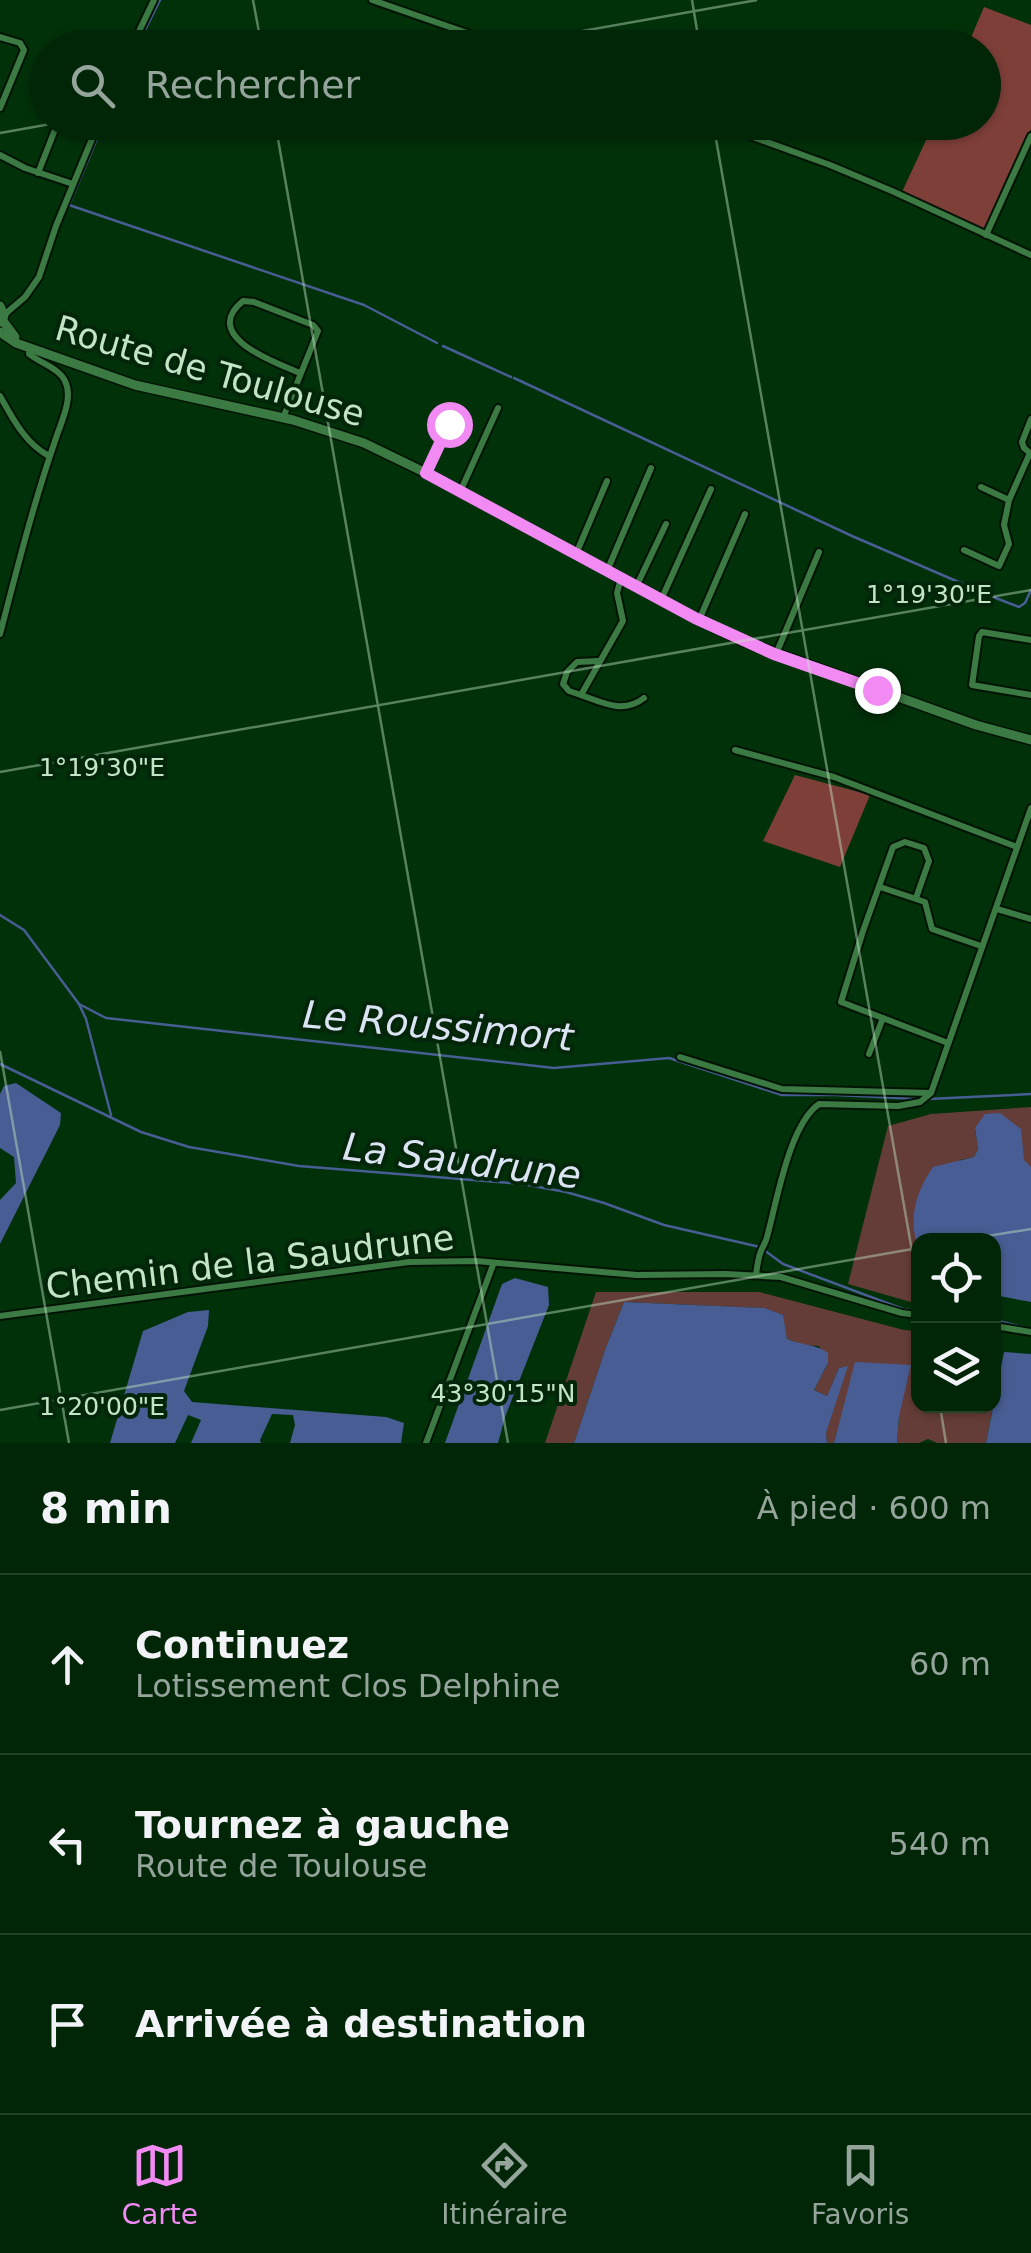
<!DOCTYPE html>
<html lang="fr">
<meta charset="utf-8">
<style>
:root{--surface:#002507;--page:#0a2d11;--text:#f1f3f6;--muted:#95a59b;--line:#224228;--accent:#f28af3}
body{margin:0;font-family:"DejaVu Sans",sans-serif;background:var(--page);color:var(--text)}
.controls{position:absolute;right:30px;bottom:30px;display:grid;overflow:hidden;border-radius:20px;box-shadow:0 2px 8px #0004}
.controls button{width:90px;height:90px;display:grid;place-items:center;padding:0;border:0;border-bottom:2px solid var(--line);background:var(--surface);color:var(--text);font:50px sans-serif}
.stop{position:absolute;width:30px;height:30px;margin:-22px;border:8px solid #f28af3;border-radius:50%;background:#fff}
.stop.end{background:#f28af3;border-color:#fff;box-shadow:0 2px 10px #0008}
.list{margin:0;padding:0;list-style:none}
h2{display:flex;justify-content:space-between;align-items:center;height:130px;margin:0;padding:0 40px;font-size:42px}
h2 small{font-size:32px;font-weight:400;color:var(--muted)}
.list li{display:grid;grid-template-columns:65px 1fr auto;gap:30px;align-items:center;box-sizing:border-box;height:180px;padding:0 40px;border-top:2px solid var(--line)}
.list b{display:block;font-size:38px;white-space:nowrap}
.list p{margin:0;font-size:32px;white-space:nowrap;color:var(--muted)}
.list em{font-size:32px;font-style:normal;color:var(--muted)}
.icon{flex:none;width:55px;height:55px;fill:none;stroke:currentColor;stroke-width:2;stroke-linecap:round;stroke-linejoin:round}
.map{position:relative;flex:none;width:1031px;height:1443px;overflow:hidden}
.search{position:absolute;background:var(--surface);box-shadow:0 2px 8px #0004;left:30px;right:30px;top:30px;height:110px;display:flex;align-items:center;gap:25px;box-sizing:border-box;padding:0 35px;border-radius:55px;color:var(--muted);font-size:38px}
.sheet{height:670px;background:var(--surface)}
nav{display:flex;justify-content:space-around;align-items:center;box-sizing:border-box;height:140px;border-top:2px solid var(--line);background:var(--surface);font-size:28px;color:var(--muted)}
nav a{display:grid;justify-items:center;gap:5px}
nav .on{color:var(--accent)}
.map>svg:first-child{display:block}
.green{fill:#653d38}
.forest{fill:#7f3f39}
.water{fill:#485d93}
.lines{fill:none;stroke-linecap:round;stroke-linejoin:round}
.stream{stroke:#485d93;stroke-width:2.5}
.minor-casing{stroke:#031405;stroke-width:10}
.secondary-casing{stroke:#031405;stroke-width:12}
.minor{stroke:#3b7a43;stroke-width:6}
.secondary{stroke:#3b7a43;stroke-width:9}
.route{stroke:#f28af3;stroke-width:12}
.ticks{fill:none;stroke:#c4e4c6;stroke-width:2.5;stroke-opacity:0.45}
.labels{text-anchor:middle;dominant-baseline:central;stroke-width:8;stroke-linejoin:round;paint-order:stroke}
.street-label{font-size:35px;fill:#c4e4c6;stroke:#032509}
.water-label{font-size:38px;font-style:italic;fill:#dce4f4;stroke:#032509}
.ticks-label{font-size:25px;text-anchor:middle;fill:#c4e4c6;stroke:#032509;stroke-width:8;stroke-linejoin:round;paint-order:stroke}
</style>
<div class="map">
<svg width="1031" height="1443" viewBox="0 0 1031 1443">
<rect width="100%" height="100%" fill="#003109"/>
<g class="green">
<polygon points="1031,1107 1031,1167 975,1128 978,1149 974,1157 960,1160 916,1244 918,1247 918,1304 848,1284 888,1126 931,1114"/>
<polygon points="596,1292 759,1292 904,1330 918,1331 918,1406 993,1406 986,1443 937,1443 928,1439 919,1443 897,1443 899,1417 856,1362 834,1443 827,1443 826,1433 847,1367 839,1368 827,1396 814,1390 828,1363 819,1346 803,1345 787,1339 782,1315 765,1308 624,1302 605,1350 574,1443 545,1443"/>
</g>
<g class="forest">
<polygon points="984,7 1031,25 1031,129 985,230 902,192 934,123 984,122 984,48 967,47"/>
<polygon points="795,775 870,795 840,867 763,841"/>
</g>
<g class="water">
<polygon points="16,1083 61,1113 60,1125 0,1244 0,1200 16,1183 14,1157 0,1148 0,1094 4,1086"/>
<path d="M1000 1113 1021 1129 1024 1160 1031 1167V1302L994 1295V1240H918V1247C908 1219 916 1191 933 1167L974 1157 978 1149 975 1128 985 1114Z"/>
<polygon points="515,1278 548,1287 549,1305 505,1417 498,1443 445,1443 502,1284"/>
<path d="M624 1302 765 1308 783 1315 787 1339C801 1345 816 1344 828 1353V1363L814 1390 827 1396 839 1368 848 1366 826 1433 827 1443H574L605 1350Z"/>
<polygon points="209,1310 208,1326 184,1391 192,1402 386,1417 404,1423 401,1443 290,1443 295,1425 293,1415 272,1414 260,1440 261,1443 191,1443 201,1420 188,1415 175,1443 110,1443 143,1331 188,1312"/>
<polygon points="1004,1352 1031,1354 1031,1443 986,1443"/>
<polygon points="855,1362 911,1365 899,1416 897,1443 834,1443"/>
</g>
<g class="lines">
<g class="stream">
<polyline points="136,48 160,0"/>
<polyline points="104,122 69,205 364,305 437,343"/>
<polyline points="443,346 511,377"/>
<polyline points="514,378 852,536 984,593"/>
<polyline points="988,595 1019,607 1025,603 1031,590"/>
<polyline points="0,915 24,930 79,1004 86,1019 111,1115"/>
<polyline points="79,1004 106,1018 554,1068 669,1058 782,1095 836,1095 920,1099"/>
<polyline points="0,1064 141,1132 189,1147 299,1166 522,1184 566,1192 604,1203 664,1225 760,1247 783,1264 903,1309 918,1311"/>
<polyline points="928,1099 1031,1094"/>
<polyline points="994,1320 1031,1329"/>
</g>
<defs>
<g id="minor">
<polyline points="372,0 510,48"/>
<polyline points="0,37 20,43 24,50 0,108"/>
<polyline points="131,48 154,0"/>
<polyline points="712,122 830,165 892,191 1031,255"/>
<polyline points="0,155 25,168 73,184"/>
<polyline points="38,173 58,122"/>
<polyline points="986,235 1031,136"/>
<polyline points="4,315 25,297 39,277 56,226 99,122"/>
<path d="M0 396C13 419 25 443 49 456"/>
<path d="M283 418 318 331 313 325 254 302 243 301C200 336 274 362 300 373"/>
<polyline points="1030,453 1024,448 1022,442 1031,419"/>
<polyline points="426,473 449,424"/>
<polyline points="981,487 1009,500"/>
<polyline points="460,492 498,408"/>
<polyline points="964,550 999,566 1009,544 1004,525 1009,500 1030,453"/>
<polyline points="576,554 607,481"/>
<polyline points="607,571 651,468"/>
<path d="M621 578 617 593 623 621 581 695C603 703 624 714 644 698"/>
<polyline points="636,587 666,524"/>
<polyline points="661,600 711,489"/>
<polyline points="699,620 745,514"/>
<path d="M0 634C17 569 33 505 55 441 60 424 74 399 65 381 59 368 40 363 29 354L30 348"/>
<polyline points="1031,640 982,632 979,636 972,685 1031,695"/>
<polyline points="776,654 819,552"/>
<polyline points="581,695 569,691 563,684 567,672 577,662 599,661"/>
<polyline points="735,750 834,777 1017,847"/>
<polyline points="880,887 925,902 932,929 981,946"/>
<polyline points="916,898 929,861 924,848 905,842 893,847 863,931 841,1002 948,1043"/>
<polyline points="997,909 1031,919"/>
<polyline points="869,1054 883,1018"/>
<polyline points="680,1057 782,1089 930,1093"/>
<path d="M756 1275C757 1267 758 1258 761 1251 763 1246 766 1242 767 1237 777 1201 789 1125 819 1104L898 1106 920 1102 931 1093 1031 808"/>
<polyline points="0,1316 409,1262 476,1261 637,1275 725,1274 781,1277 902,1313 918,1315"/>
<polyline points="994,1326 1031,1332"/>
<polyline points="426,1443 493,1265"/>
</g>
<g id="secondary">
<polyline points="0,306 4,315 2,322"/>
<polyline points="3,321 15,337"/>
<polyline points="0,332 16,343 135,385 293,420 364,443 426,473 695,618 743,641 976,725 1031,740"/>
</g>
</defs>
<use href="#minor" class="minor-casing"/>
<use href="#secondary" class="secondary-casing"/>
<use href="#minor" class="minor"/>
<use href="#secondary" class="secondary"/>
</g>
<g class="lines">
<polyline class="route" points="449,424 426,473 695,618 774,654 877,690"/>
</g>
<path class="ticks" d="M253 0 262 48M692 0 700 48M487 48 757 0M275 122 508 1443M713 122 918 1285M0 133 62 122M0 772 1031 590M0 1051 69 1443M963 1240 1031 1229M940 1406 946 1443M0 1410 918 1248"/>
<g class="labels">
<g class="street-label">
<text transform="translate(210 371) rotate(16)">Route de Toulouse</text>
<text transform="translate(250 1262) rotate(-7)">Chemin de la Saudrune</text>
</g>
<g class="water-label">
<text transform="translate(438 1026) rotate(5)">Le Roussimort</text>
<text transform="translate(462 1161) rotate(7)">La Saudrune</text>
</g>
</g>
<g class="ticks-label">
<text x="929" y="603">1°19'30"E</text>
<text x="102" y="776">1°19'30"E</text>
<text x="503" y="1402">43°30'15"N</text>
<text x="102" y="1415">1°20'00"E</text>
</g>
</svg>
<div class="controls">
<button><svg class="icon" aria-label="locate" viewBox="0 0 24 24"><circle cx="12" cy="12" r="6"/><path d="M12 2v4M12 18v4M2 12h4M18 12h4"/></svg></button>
<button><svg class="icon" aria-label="layers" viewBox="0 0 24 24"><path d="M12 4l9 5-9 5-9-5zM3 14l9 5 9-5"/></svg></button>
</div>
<div class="stop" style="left:449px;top:424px"></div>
<div class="stop end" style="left:877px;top:690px"></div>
<div class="search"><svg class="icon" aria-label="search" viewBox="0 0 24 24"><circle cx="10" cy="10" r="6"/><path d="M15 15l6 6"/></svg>Rechercher</div>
</div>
<section class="sheet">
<h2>8 min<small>À pied · 600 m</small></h2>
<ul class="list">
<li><svg class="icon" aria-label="ahead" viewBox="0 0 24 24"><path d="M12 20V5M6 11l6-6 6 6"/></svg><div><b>Continuez</b><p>Lotissement Clos Delphine</p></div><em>60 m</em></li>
<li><svg class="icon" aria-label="left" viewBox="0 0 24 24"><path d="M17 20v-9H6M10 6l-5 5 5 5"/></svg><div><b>Tournez à gauche</b><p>Route de Toulouse</p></div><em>540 m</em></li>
<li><svg class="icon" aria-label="arrive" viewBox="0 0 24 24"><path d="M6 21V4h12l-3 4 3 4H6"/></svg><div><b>Arrivée à destination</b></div></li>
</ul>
</section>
<nav>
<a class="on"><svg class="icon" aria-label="map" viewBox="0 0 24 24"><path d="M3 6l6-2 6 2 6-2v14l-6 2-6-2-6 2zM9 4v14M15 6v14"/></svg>Carte</a>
<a><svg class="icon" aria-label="directions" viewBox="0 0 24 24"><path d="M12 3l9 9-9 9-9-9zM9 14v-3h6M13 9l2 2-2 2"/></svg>Itinéraire</a>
<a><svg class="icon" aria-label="saved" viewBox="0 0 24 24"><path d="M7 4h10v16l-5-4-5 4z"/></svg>Favoris</a>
</nav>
